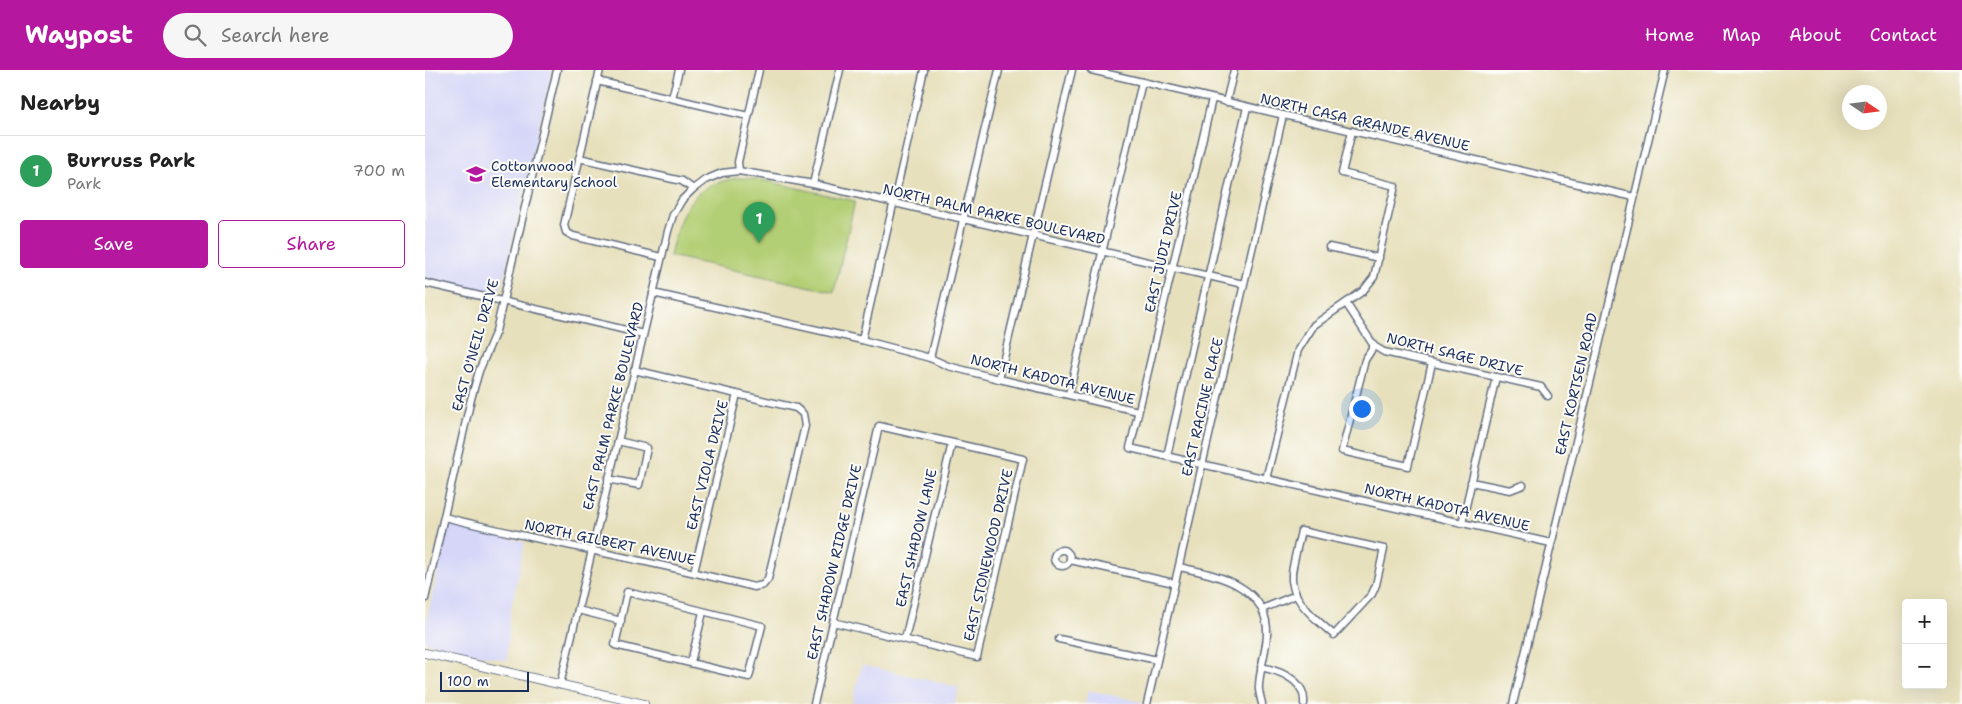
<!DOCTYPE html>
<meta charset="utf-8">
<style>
:root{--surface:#fff;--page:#f6f6f6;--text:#222;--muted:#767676;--line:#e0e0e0;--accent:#b5179e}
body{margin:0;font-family:"Shantell Sans",sans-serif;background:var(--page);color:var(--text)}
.controls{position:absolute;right:15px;bottom:15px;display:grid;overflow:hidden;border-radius:5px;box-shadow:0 5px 20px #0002}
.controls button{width:45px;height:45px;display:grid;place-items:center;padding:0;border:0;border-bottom:1px solid var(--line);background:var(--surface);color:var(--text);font:25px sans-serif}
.compass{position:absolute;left:1417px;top:15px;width:45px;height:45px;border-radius:50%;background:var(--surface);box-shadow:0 5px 20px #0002;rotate:103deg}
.scale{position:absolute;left:15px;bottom:12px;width:89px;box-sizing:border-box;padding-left:5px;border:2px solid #1b2f5e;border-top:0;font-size:14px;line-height:18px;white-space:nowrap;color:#1b2f5e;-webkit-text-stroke:4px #fdfcf7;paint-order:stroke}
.you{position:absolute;left:936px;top:338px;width:18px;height:18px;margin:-12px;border:4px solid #fff;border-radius:50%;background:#1a73e8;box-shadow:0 0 0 8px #1a73e833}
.badge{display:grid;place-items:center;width:32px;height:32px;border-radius:50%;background:var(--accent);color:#fff;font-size:16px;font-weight:700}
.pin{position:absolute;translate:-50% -41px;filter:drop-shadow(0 1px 2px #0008)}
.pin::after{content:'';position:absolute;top:26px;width:18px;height:15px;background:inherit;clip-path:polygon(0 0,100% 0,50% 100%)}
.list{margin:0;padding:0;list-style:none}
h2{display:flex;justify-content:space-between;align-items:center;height:65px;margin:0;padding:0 20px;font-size:21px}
h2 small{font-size:16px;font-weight:400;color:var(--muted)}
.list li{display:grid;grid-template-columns:32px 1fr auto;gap:15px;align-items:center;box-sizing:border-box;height:70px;padding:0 20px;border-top:1px solid var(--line)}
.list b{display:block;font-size:19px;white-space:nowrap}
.list p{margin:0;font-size:16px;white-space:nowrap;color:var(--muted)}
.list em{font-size:16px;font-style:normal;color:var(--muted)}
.actions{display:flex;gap:10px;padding:15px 20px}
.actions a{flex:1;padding:11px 0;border:1px solid var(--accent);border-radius:5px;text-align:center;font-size:18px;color:var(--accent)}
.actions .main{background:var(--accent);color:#fff}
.icon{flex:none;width:28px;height:28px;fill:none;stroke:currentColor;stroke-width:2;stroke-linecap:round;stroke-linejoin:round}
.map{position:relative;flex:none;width:1537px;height:634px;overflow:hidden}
header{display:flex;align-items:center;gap:30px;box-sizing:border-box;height:70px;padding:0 25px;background:var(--accent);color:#fff}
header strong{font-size:24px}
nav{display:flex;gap:28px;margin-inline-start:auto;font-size:18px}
.search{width:350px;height:45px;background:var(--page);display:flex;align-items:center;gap:12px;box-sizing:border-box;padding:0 18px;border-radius:28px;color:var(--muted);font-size:19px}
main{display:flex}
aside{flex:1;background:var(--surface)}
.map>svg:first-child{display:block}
.built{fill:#d6d7f8}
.green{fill:#b3cf75;stroke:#677f6a}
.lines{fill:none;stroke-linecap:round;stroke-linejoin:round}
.minor-casing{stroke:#626d7f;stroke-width:9}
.major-casing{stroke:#626d7f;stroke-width:10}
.minor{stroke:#fff;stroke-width:6}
.major{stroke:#fff;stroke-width:8}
.labels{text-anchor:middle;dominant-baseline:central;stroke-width:4;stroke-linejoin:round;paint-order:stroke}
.street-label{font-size:14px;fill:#1b2f5e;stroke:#fdfcf7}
.poi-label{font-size:14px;fill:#1b2f5e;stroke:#fdfcf7;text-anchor:start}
</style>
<header>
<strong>Waypost</strong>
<div class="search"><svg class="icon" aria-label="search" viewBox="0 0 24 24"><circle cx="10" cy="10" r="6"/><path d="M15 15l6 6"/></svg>Search here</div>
<nav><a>Home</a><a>Map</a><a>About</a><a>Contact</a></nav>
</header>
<main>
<aside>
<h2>Nearby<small></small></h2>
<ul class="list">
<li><span class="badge" style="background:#2e9e5b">1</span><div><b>Burruss Park</b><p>Park</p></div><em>700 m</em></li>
</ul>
<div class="actions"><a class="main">Save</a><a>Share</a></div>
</aside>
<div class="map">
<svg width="1537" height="634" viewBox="0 0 1537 634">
<rect width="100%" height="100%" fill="#fdfcf7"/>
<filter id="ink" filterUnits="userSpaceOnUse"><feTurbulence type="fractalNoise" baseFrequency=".02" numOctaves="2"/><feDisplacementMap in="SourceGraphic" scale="10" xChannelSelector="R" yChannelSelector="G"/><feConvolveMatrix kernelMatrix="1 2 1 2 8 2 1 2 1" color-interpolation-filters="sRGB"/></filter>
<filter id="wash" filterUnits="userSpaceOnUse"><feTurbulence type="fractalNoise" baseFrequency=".0096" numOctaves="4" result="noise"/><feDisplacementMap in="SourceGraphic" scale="20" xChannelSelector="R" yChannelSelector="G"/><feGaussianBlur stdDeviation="1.12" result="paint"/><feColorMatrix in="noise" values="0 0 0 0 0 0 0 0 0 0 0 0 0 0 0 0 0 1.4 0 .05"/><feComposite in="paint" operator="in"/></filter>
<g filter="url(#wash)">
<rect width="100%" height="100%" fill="#e7e0bc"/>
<g class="built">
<polygon points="0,0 127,0 76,218 72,222 67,224 0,208"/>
<polygon points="24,454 100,472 85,543 82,591 4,573 0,570 0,556"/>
<polygon points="437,595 534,617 530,634 427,634"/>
<polygon points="663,620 718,632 717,634 660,634"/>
</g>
<path class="green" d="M313 108 332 109 430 131 409 222 245 186C255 142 264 115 313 108Z"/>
</g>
<g filter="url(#ink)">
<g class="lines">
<defs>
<g id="minor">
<polyline points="175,0 139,155 141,162 148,166 236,187"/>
<polyline points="666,0 1209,127"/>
<polyline points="172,11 323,46"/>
<polyline points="247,28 254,0"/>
<polyline points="787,29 705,378 1126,473"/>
<polyline points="801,32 809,0"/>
<polyline points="154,88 257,111 268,119"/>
<polyline points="314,101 313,92 334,0"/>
<polyline points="388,114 415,0"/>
<polyline points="904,177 954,188"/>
<polyline points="0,213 218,264"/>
<polyline points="228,223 437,270 505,288 523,296 574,309 713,341"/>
<polyline points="921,233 949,276 959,282 1116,317 1123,326"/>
<polyline points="437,270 499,0"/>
<polyline points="949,276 940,290 917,381 983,396 1007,293"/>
<polyline points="505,288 574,0"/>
<polyline points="574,309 647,0"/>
<polyline points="644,324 717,12"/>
<polyline points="742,386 822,37"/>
<polyline points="183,409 214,415 222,378 193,371"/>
<polyline points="841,409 873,280 889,255 938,221 949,207 970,116 917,103 927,61"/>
<polyline points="1046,412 1085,420 1098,415"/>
<path d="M19 447C122 473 227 491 329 517L338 515 343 509 380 356 378 344 371 338 209 300"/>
<polyline points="1037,453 1071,307"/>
<path d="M876 461 959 479 951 515 947 524 909 565C891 549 864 530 867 503 869 489 873 475 876 461Z"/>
<circle cx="637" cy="488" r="8"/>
<polyline points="645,490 749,513"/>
<path d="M754 497C791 505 844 515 842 565 841 582 835 598 834 615 833 621 836 628 837 634"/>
<polyline points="269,502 312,324"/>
<polygon points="202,522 337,556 324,607 190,575"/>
<polyline points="0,529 46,329 54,301 71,261 132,0"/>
<polyline points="837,539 871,525"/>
<polyline points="153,540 196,551"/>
<polyline points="480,569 527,373"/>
<polyline points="634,569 732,590"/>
<polyline points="266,592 278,542"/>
<path d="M836 597C855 601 881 610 879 634"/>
<polyline points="135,615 243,161 248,145 257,130 268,119 280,110 297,103 314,101 388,114 818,214"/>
<polyline points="389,634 454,356 598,389 552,587 408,552"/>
<polyline points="722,634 858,45"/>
<polyline points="1088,634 1240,0"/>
</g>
<polyline id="major" points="0,583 219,634"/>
</defs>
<use href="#minor" class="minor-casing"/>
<use href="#major" class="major-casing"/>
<use href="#minor" class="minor"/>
<use href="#major" class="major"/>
</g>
</g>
<defs>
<symbol id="school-bare" viewBox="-9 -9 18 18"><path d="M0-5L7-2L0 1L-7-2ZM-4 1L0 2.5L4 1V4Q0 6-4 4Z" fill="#b5179e" stroke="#fdfcf7" stroke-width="2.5" paint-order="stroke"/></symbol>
</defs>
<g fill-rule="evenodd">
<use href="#school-bare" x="37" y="90" width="28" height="28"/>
</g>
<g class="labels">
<g class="street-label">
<text transform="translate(940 52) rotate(13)">NORTH CASA GRANDE AVENUE</text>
<text transform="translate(569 144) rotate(13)">NORTH PALM PARKE BOULEVARD</text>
<text transform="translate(738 182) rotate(-77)">EAST JUDI DRIVE</text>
<text transform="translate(50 275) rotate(-74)">EAST O'NEIL DRIVE</text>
<text transform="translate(1030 284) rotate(14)">NORTH SAGE DRIVE</text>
<text transform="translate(628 309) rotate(14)">NORTH KADOTA AVENUE</text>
<text transform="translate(1151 314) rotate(-77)">EAST KORTSEN ROAD</text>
<text transform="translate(188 336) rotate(-76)">EAST PALM PARKE BOULEVARD</text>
<text transform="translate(777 337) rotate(-77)">EAST RACINE PLACE</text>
<text transform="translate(282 395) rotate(-76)">EAST VIOLA DRIVE</text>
<text transform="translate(1022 437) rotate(13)">NORTH KADOTA AVENUE</text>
<text transform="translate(491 468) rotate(-77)">EAST SHADOW LANE</text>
<text transform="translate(185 472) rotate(12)">NORTH GILBERT AVENUE</text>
<text transform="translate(563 485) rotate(-77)">EAST STONEWOOD DRIVE</text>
<text transform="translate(409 492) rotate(-77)">EAST SHADOW RIDGE DRIVE</text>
</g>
<g class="poi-label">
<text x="66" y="96">Cottonwood<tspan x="66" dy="16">Elementary School</tspan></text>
</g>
</g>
</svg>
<div class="controls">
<button>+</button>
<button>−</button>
</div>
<svg class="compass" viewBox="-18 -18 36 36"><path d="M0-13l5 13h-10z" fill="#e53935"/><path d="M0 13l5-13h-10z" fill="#767676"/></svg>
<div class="scale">100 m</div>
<div class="you"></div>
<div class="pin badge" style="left:334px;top:173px;background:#2e9e5b">1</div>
</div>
</main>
